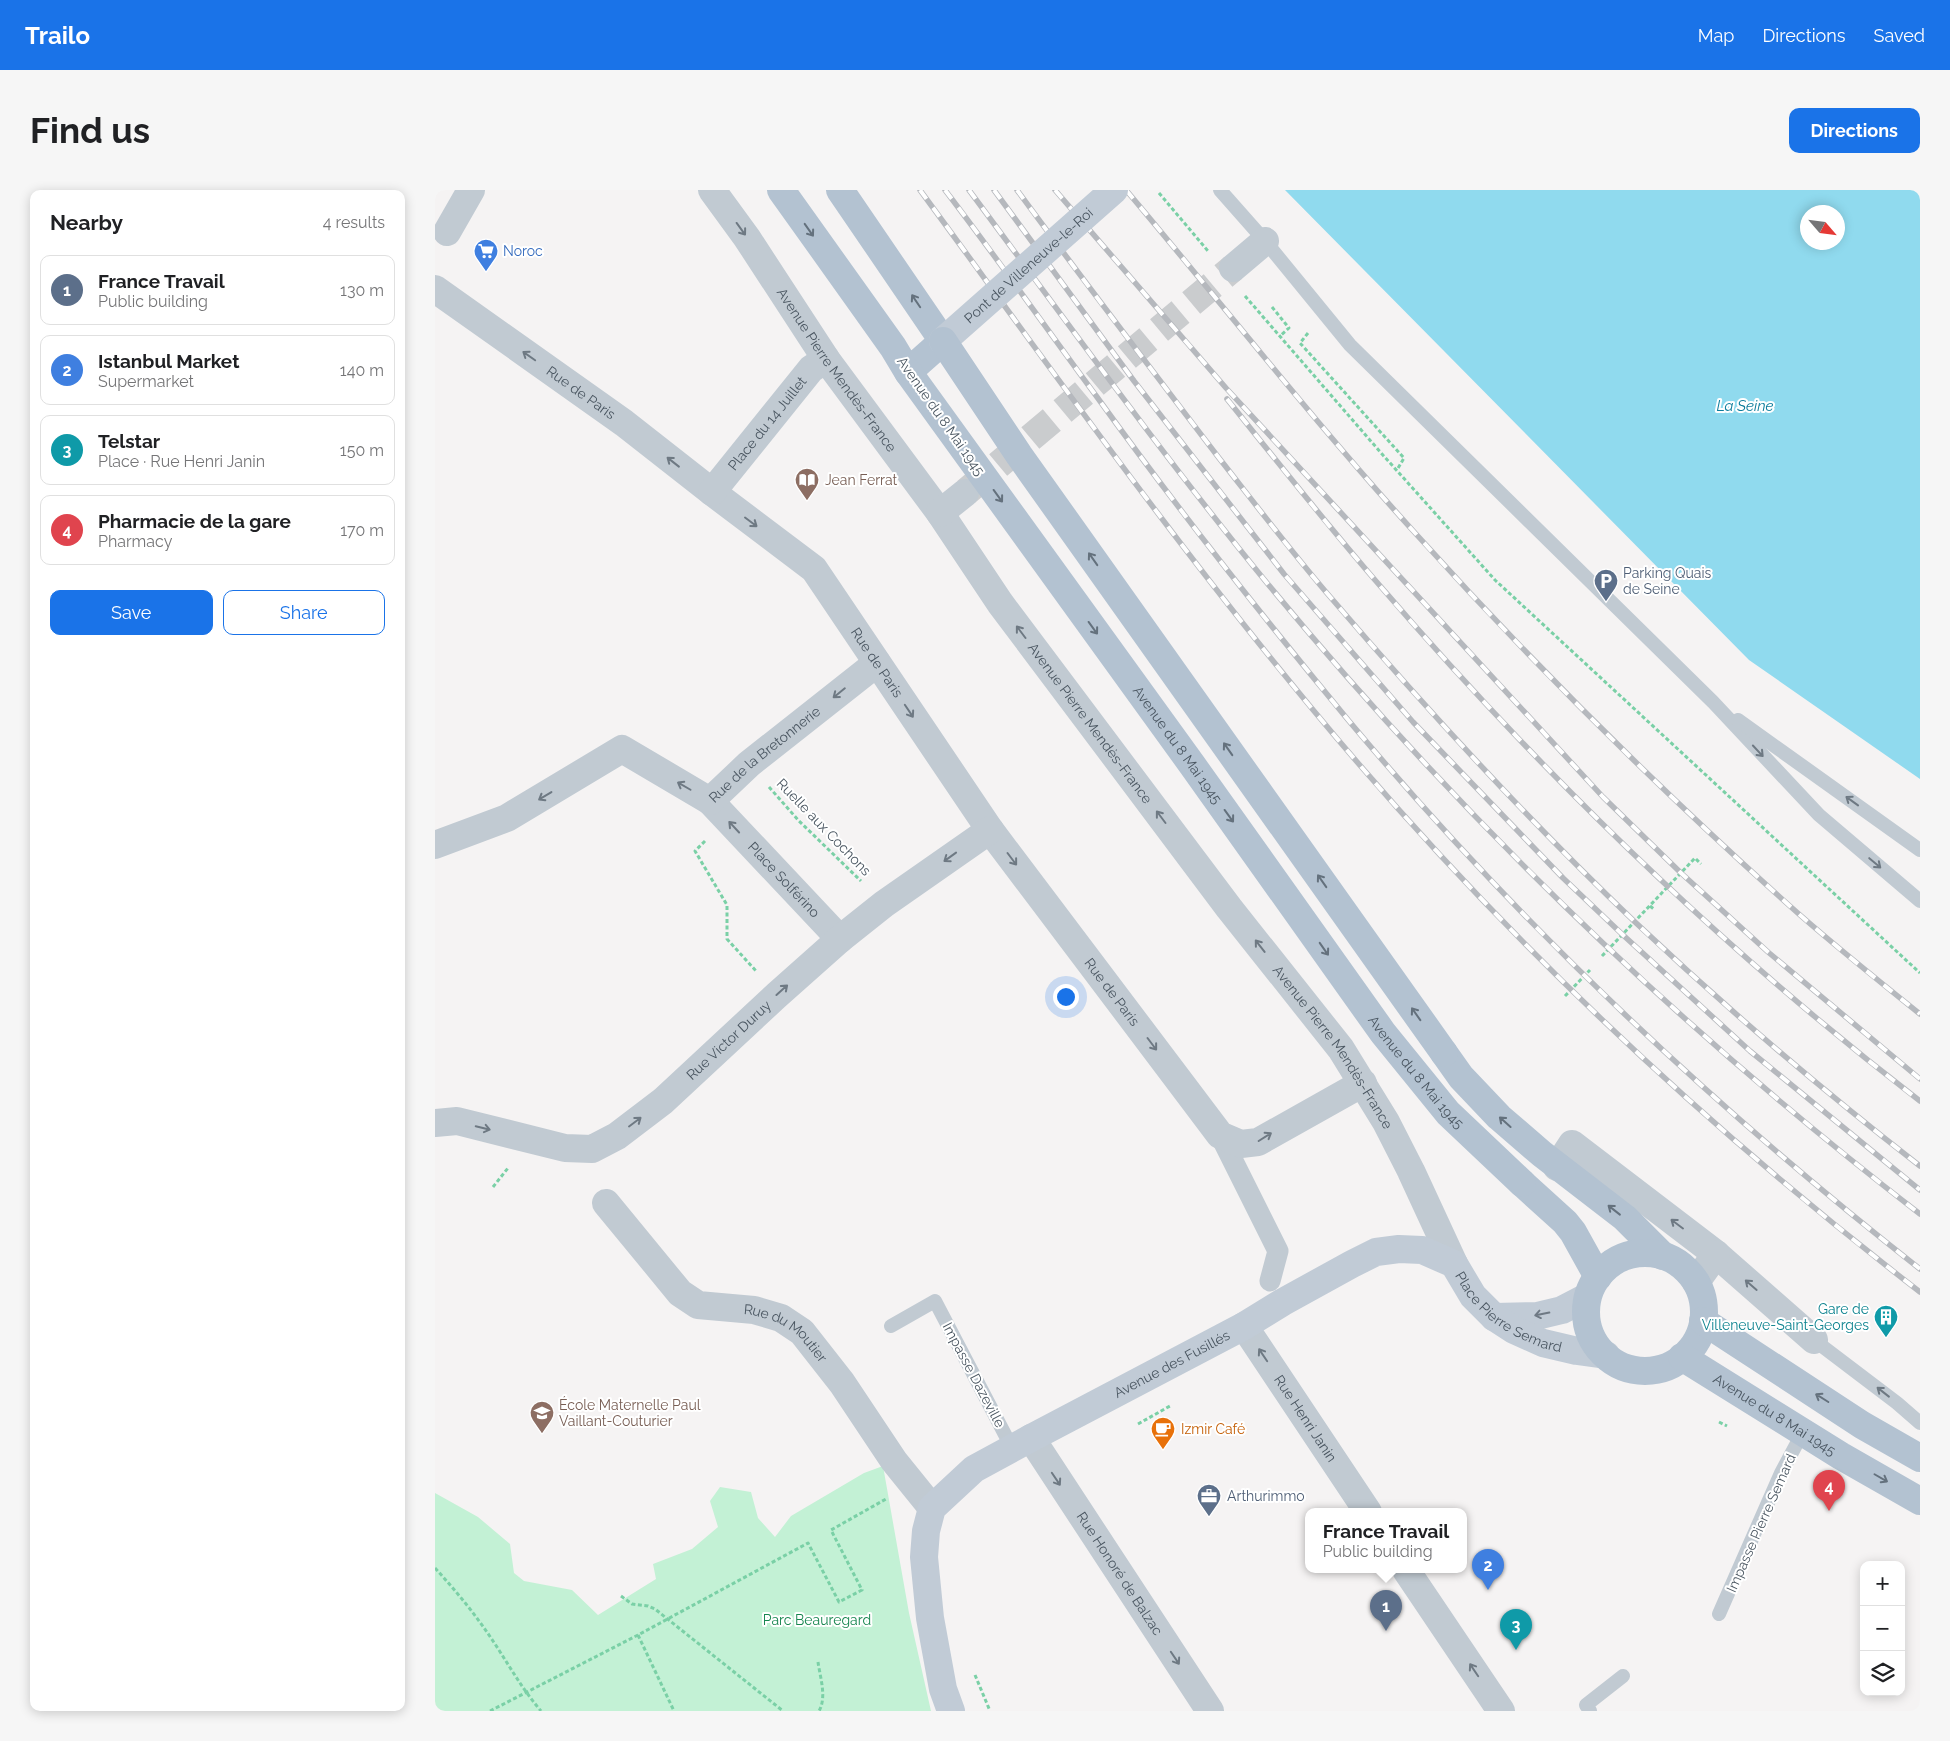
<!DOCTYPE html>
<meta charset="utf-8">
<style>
:root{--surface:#fff;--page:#f6f6f6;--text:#202124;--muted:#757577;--line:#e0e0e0;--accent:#1a73e8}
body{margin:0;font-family:Raleway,sans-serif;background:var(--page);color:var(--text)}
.controls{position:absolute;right:15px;bottom:15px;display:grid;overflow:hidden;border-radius:10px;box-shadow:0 2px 12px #0003}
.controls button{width:45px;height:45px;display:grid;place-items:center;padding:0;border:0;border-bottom:1px solid var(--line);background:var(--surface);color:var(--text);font:25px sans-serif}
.compass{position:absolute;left:1365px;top:15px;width:45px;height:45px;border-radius:50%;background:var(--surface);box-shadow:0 2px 12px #0003;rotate:118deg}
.you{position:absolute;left:630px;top:806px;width:18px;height:18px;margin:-12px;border:4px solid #fff;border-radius:50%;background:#1a73e8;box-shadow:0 0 0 8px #1a73e833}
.badge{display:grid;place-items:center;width:32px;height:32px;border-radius:50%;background:var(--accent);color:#fff;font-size:16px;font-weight:700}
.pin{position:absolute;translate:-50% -41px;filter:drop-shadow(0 1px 2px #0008)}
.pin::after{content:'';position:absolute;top:26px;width:18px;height:15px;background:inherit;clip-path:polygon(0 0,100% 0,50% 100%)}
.popup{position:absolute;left:870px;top:1318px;width:162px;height:65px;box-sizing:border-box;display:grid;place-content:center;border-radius:10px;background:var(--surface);filter:drop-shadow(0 1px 4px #0005);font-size:16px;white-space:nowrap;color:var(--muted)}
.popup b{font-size:19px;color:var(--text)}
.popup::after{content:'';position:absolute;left:50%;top:100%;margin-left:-10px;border:10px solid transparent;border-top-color:var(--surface)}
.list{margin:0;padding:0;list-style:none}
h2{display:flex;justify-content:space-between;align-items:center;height:65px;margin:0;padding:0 20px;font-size:21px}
h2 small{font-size:16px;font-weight:400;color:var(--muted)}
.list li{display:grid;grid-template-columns:32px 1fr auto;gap:15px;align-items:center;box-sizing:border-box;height:70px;margin:0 10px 10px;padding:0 10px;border:1px solid var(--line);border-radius:10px}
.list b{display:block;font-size:19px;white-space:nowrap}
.list p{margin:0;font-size:16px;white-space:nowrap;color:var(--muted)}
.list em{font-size:16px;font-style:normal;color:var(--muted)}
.actions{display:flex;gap:10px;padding:15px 20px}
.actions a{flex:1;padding:11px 0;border:1px solid var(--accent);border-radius:10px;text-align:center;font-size:18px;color:var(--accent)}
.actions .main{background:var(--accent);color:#fff}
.icon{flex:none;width:28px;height:28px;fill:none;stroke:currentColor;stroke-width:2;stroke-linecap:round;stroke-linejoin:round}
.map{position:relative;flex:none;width:1485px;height:1521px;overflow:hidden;border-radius:10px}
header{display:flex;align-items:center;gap:30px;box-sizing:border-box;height:70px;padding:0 25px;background:var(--accent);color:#fff}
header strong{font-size:24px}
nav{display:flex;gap:28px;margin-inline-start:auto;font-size:18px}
.intro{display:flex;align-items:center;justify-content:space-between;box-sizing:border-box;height:120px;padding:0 30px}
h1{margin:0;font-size:35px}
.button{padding:12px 22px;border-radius:10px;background:var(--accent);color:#fff;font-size:18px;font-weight:700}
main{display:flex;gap:30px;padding:0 30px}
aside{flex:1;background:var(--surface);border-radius:10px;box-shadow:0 2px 12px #0003}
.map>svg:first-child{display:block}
.green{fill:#c3f1d5}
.water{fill:#90daee;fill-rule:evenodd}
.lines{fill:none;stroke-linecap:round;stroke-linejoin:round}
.minor-tunnel{stroke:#caccce;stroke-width:28;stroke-dasharray:28 14;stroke-linecap:butt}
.path{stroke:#7ad0a6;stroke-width:3;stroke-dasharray:4 2.5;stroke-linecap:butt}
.service{stroke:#c1cad2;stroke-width:14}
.pedestrian{stroke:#c1cad2;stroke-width:21}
.minor{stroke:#c1cad2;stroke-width:28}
.secondary{stroke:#c1cbd6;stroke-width:28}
.primary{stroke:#b3c2d1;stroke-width:28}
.rail-casing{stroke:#b5b8bd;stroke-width:5.5}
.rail{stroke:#fff;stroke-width:4;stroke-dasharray:11;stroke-linecap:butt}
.secondary-bridge{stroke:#c1cbd6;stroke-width:28}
.primary-bridge{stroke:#b3c2d1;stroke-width:28}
.oneway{stroke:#6e7983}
.oneway2{stroke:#64717d}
.oneway3{stroke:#6e7984}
.labels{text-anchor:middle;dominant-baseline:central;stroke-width:4;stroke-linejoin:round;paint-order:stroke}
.shop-label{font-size:14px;fill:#366cbe;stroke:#fff;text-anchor:start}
.street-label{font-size:14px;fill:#4a5661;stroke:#fff}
.education-label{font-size:14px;fill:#785e54;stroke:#fff;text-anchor:start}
.service-label{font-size:14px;fill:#4e5e75;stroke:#fff;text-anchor:start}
.culture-label{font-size:14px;fill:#0d838f;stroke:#fff;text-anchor:end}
.food-label{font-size:14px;fill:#c56008;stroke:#fff;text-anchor:start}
.park-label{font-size:14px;fill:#17864f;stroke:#fff}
.water-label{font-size:15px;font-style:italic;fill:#0c7c9b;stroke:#fff}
</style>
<header>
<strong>Trailo</strong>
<nav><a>Map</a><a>Directions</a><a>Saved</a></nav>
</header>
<div class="intro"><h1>Find us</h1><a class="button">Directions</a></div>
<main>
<aside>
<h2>Nearby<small>4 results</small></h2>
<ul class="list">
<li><span class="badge" style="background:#5c6f8a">1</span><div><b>France Travail</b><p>Public building</p></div><em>130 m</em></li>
<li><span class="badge" style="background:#3f7fe0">2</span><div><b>Istanbul Market</b><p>Supermarket</p></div><em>140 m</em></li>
<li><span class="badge" style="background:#0f9aa8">3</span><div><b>Telstar</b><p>Place · Rue Henri Janin</p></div><em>150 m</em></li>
<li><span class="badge" style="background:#e0444e">4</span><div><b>Pharmacie de la gare</b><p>Pharmacy</p></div><em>170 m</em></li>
</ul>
<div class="actions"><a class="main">Save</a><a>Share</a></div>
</aside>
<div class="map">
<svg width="1485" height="1521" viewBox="0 0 1485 1521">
<rect width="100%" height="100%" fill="#f5f3f3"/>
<polygon class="green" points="448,1276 474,1423 496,1521 0,1521 0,1303 43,1327 75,1354 79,1383 89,1391 137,1400 163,1425 221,1389 218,1374 257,1359 283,1337 275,1311 285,1297 316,1302 323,1328 340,1347 356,1326 429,1283"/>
<path class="water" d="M850 0H1485V589L1314 470ZM1372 22H1402V52H1372Z"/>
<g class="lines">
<polyline class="minor-tunnel" points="531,302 798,78"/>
<g class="path">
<polyline points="724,3 773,61"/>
<polyline points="810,106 947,264 1060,390 1485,783"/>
<polyline points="837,117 854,138 845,146"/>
<polyline points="873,143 865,153 969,268 962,280"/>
<polyline points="334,597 364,631 426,691"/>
<polyline points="270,651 260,661 292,715 292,749 321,781"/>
<polyline points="1215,716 1220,720"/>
<polyline points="1167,766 1260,668 1266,674"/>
<polyline points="1130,806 1155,780"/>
<polyline points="58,997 73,978"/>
<polyline points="1284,1232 1292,1236"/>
<polyline points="703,1234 735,1216"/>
<path d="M0 1378C21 1401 41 1425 58 1451 74 1475 87 1499 106 1521"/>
<polyline points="186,1406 197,1414 213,1416 220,1419 348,1521"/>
<polyline points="203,1445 239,1521"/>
<path d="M383 1472C385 1487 392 1507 384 1521"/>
<polyline points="540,1485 555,1521"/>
<polyline points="55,1521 203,1445 373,1353 404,1412 427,1400 396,1340 451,1309"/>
</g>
<g class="service">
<polyline points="785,0 830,51 915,155 1278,512 1384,625 1485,711"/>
<polyline points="1303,530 1485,660"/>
<polyline points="456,1136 500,1111 577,1258"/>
<polyline points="1379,1150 1462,1213 1485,1233"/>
<polyline points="1284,1424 1346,1283 1368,1242"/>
<polyline points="1155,1521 1151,1515 1188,1486"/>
</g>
<polyline class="pedestrian" points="785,945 843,1061 835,1091"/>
<g class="minor">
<path id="s1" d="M277 0 312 48 391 169 505 323 565 413 794 718 906 859 951 932 976 981 1019 1074"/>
<polyline points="12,42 36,0"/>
<polyline points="798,78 830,51"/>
<path id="s2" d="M0 99 189 233 277 302 379 379 555 640 785 945 806 954 823 952 928 893"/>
<path id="s3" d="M277 302 376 179 391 169"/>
<polyline points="505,323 530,303"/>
<path id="s4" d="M275 611 405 749"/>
<path id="s5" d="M0 655 72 628 187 559 275 611 314 574 442 473"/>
<path id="s6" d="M0 933 22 931 130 958 157 959 182 946 228 911 342 805 405 749 449 714 555 640"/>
<polyline points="1122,977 1137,954 1281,1064 1379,1150"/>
<path id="s7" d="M171 1013 245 1103 263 1115 319 1120 346 1128 367 1142 407 1193 459 1271 497 1318"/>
<polyline points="1261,1092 1281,1064"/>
<path id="s8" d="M809 1136 933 1322"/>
<path id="s9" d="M596 1248 775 1521"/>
<polyline points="971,1380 1066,1521"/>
</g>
<g class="secondary">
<polyline points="1059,1127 1102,1126 1127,1120 1152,1107"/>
<path id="s10" d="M516 1521 508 1499 495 1428 489 1367 491 1341 497 1318 539 1279 596 1248 809 1136 848 1112 917 1074 941 1062 964 1059 987 1060 1019 1074 1038 1106 1059 1127 1079 1140 1108 1153 1142 1161 1171 1165"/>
</g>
<g class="primary">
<polyline points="346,0 458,157 473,182 508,151 405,0"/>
<polyline points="1009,863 1026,887 1064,927 1107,964 1190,1028 1228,1066"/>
<polyline points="1087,993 1130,1032 1138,1042 1163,1087"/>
<circle cx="1210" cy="1122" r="59"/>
<polyline points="1268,1131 1427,1235 1485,1268"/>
<path id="s11" d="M1247 1167 1406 1266 1485 1311"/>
</g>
<defs>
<g id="rail">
<path d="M485 0C614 176 740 354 879 521 1058 737 1263 931 1485 1102"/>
<path d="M510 0C562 68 611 138 662 207 742 318 827 426 914 531 1084 734 1277 916 1485 1079"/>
<path d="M534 0C632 132 728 266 832 393 1025 627 1245 839 1485 1024"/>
<polyline points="559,0 699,191 849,384 978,532 1128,688 1188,745 1315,861 1485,1000"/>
<path d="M582 0C648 90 716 179 784 268 821 315 858 364 897 409 993 521 1093 630 1200 732 1291 818 1386 899 1485 976"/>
<polyline points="620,0 791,198 1168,607 1246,683 1333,762 1485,889"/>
<path d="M691 0C788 115 880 233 981 344 1102 478 1230 605 1365 725 1404 759 1445 792 1485 824"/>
<path d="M792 209C841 270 889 331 940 390 1104 581 1286 758 1485 911"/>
</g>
</defs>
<use href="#rail" class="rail-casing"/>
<use href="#rail" class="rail"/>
<path class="secondary-bridge" id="s12" d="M508 151 679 0"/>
<g class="primary-bridge">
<polyline points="508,151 584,265 1009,863"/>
<path id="s13" d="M473 182 758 576 948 843 1013 923 1087 993"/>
</g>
</g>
<defs><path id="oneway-shaft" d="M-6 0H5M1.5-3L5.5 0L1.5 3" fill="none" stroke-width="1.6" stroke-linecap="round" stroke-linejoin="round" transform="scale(1.25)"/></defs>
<g class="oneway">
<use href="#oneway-shaft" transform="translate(306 39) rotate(54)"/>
<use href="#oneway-shaft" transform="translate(94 166) rotate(-145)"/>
<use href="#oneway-shaft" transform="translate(238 272) rotate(-142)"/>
<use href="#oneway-shaft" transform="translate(316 332) rotate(37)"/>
<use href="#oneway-shaft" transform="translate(586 442) rotate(-127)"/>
<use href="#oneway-shaft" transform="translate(404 503) rotate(141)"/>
<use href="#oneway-shaft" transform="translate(474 521) rotate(56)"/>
<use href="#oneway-shaft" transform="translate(1323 561) rotate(47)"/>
<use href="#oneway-shaft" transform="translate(249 596) rotate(-150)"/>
<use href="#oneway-shaft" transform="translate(110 606) rotate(149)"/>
<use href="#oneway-shaft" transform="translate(1417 611) rotate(-144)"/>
<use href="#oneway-shaft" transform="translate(726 627) rotate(-127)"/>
<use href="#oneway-shaft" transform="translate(299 637) rotate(-133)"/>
<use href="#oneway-shaft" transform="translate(515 667) rotate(144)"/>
<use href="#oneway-shaft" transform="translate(577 669) rotate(53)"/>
<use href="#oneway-shaft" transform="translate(1440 673) rotate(40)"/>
<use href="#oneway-shaft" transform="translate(825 756) rotate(-128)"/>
<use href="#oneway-shaft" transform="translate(347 800) rotate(-42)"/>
<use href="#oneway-shaft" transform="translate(717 854) rotate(53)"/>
<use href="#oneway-shaft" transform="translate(200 932) rotate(-37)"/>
<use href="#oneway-shaft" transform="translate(48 938) rotate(14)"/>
<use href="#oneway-shaft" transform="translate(830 947) rotate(-32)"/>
<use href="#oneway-shaft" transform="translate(1242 1034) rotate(-143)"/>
<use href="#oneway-shaft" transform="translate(1316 1095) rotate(-139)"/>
<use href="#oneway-shaft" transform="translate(828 1165) rotate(-124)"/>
<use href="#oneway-shaft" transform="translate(1448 1202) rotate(-142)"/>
<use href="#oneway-shaft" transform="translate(621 1289) rotate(56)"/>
<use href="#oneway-shaft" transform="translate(740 1468) rotate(56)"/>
<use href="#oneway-shaft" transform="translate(1039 1480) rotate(-124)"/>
</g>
<g class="oneway2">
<use href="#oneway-shaft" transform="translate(374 40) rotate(55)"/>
<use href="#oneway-shaft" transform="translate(481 111) rotate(-124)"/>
<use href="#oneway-shaft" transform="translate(563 306) rotate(54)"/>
<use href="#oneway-shaft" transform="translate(658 369) rotate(-125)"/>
<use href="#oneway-shaft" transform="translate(658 438) rotate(54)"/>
<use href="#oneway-shaft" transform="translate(793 559) rotate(-125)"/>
<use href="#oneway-shaft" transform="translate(794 626) rotate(54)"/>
<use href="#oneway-shaft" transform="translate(887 691) rotate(-125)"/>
<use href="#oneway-shaft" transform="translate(889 759) rotate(55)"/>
<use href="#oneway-shaft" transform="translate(981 824) rotate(-125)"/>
<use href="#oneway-shaft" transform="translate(1070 932) rotate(-138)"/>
<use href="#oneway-shaft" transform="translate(1179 1020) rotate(-142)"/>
<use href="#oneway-shaft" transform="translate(1387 1208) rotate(-148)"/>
<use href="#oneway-shaft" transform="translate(1446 1288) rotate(30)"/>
</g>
<use class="oneway3" href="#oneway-shaft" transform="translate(1107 1124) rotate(169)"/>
<defs>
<symbol id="supermarket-pin" viewBox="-11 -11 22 30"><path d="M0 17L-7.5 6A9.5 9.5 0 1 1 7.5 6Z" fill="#3f7fe0" stroke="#fff"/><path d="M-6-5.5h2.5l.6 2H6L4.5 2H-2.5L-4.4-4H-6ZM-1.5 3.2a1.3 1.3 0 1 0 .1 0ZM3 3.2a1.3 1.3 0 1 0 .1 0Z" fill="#fff"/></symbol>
<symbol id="library-pin" viewBox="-11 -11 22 30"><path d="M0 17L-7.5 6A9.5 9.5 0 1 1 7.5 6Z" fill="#8d6e63" stroke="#fff"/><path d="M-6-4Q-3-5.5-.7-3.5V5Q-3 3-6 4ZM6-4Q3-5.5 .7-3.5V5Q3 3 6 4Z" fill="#fff"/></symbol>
<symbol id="parking-pin" viewBox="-11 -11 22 30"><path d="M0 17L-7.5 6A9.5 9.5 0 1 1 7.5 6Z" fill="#5c6f8a" stroke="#fff"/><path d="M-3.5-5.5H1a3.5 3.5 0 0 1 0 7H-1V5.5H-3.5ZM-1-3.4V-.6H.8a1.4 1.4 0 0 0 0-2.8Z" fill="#fff"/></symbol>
<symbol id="building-pin" viewBox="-11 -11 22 30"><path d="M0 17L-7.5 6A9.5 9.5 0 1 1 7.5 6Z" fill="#0f9aa8" stroke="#fff"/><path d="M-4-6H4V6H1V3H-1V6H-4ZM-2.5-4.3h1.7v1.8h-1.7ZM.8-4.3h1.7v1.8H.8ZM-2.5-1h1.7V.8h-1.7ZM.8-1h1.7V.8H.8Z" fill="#fff"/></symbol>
<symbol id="school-pin" viewBox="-11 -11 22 30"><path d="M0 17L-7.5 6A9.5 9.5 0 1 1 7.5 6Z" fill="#8d6e63" stroke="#fff"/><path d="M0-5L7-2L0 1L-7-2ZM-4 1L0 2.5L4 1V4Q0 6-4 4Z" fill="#fff"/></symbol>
<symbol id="cafe-pin" viewBox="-11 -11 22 30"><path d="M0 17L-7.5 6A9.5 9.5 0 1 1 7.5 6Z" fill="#e8710a" stroke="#fff"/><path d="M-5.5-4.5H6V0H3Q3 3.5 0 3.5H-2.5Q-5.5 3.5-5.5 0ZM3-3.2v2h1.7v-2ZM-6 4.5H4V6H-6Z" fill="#fff"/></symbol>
<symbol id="office-pin" viewBox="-11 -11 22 30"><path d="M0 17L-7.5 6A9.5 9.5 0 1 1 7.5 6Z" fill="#5c6f8a" stroke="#fff"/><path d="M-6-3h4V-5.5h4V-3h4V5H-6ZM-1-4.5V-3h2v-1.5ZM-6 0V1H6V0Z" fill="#fff"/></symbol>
</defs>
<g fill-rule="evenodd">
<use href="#supermarket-pin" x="37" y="47" width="28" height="38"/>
<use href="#library-pin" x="358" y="276" width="28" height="38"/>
<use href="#parking-pin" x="1157" y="377" width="28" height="38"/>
<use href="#building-pin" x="1437" y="1113" width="28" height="38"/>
<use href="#school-pin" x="93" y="1209" width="28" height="38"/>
<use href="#cafe-pin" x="714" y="1225" width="28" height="38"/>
<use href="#office-pin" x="760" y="1292" width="28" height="38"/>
</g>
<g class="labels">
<g class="shop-label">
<text x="68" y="61">Noroc</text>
</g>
<g class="street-label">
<text stroke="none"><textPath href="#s12" startOffset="114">Pont de Villeneuve-le-Roi</textPath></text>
<text stroke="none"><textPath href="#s1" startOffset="219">Avenue Pierre Mendès-France</textPath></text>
<text stroke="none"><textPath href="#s2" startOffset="179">Rue de Paris</textPath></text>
<text transform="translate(506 226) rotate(55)">Avenue du 8 Mai 1945</text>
<text stroke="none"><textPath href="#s3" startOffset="88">Place du 14 Juillet</textPath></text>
<text stroke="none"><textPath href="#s2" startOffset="584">Rue de Paris</textPath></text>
<text stroke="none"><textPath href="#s1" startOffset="654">Avenue Pierre Mendès-France</textPath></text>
<text stroke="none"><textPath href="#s13" startOffset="460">Avenue du 8 Mai 1945</textPath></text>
<text stroke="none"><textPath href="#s5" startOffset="385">Rue de la Bretonnerie</textPath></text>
<text transform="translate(389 637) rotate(46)">Ruelle aux Cochons</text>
<text stroke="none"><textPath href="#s4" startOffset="108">Place Solférino</textPath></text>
<text stroke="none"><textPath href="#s2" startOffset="989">Rue de Paris</textPath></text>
<text stroke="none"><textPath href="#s6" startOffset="336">Rue Victor Duruy</textPath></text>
<text stroke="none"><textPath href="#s1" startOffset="1059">Avenue Pierre Mendès-France</textPath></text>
<text stroke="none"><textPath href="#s13" startOffset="865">Avenue du 8 Mai 1945</textPath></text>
<text stroke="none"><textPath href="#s10" startOffset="878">Place Pierre Semard</textPath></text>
<text stroke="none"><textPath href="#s7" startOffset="234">Rue du Moutier</textPath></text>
<text stroke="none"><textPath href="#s10" startOffset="488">Avenue des Fusillés</textPath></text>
<text transform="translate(539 1185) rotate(62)">Impasse Dazeville</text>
<text stroke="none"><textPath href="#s11" startOffset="109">Avenue du 8 Mai 1945</textPath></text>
<text stroke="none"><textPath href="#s8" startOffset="111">Rue Henri Janin</textPath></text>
<text transform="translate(1326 1333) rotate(-66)">Impasse Pierre Semard</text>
<text stroke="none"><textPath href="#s9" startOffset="162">Rue Honoré de Balzac</textPath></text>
</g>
<g class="education-label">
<text x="390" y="290">Jean Ferrat</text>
<text x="124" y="1215">École Maternelle Paul<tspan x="124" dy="16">Vaillant-Couturier</tspan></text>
</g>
<g class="service-label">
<text x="1188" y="383">Parking Quais<tspan x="1188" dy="16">de Seine</tspan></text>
<text x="792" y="1306">Arthurimmo</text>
</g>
<g class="culture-label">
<text x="1434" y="1119">Gare de<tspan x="1434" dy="16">Villeneuve-Saint-Georges</tspan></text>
</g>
<g class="food-label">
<text x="746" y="1239">Izmir Café</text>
</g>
<g class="park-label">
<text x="382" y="1430">Parc Beauregard</text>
</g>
<g class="water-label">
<text x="1310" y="216">La Seine</text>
</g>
</g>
</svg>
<div class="controls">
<button>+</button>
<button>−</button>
<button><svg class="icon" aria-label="layers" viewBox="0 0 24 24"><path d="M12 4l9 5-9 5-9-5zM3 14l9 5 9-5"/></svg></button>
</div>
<svg class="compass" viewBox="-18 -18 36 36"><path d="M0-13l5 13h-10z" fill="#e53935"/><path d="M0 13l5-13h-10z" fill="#757577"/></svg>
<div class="you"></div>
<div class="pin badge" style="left:951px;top:1441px;background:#5c6f8a">1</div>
<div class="popup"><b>France Travail</b>Public building</div>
<div class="pin badge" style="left:1053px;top:1400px;background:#3f7fe0">2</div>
<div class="pin badge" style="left:1081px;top:1460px;background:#0f9aa8">3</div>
<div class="pin badge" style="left:1394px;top:1321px;background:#e0444e">4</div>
</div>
</main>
